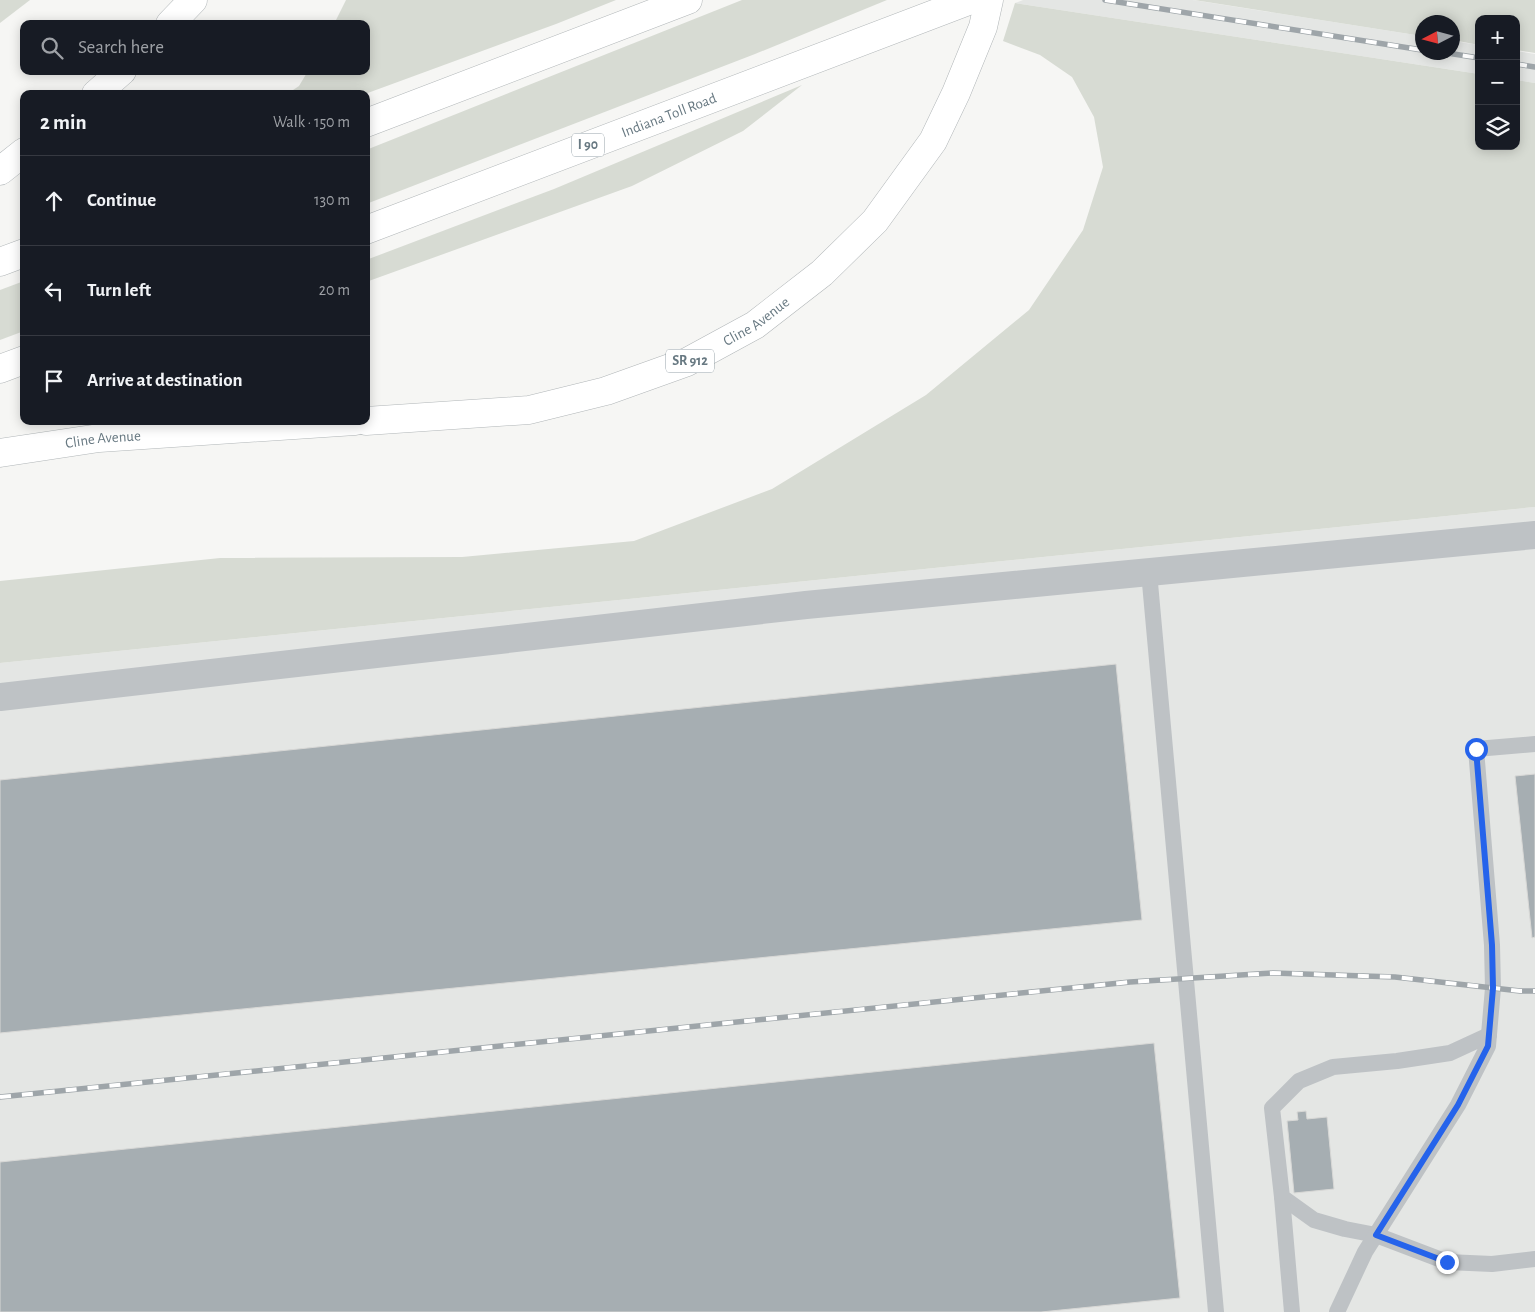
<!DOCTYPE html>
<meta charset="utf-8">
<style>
:root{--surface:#171b24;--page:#20242c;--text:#f1f3f6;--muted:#9ea1a6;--line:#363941}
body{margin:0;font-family:"Alegreya Sans",sans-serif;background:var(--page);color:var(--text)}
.controls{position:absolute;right:15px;top:15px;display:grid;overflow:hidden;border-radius:10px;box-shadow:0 2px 12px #0003}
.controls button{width:45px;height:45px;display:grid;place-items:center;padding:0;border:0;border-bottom:1px solid var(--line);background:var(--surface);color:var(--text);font:25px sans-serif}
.compass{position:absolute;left:1415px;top:15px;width:45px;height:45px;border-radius:50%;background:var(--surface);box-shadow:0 2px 12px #0003;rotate:264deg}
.stop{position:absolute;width:15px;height:15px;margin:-11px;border:4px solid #2563eb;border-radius:50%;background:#fff}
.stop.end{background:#2563eb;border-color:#fff;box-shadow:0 1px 5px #0008}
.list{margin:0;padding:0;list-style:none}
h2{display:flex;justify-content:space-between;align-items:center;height:65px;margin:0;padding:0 20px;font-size:21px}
h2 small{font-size:16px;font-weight:400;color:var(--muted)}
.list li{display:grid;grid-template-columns:32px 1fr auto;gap:15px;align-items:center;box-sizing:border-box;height:90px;padding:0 20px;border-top:1px solid var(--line)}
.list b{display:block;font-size:19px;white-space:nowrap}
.list em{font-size:16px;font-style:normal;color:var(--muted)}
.icon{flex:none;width:28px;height:28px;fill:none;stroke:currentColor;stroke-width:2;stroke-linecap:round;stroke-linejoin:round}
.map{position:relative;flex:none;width:1535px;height:1312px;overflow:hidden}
.search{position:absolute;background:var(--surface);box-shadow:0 2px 12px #0003;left:20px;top:20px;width:350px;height:55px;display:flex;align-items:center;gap:12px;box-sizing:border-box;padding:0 18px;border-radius:10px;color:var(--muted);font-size:19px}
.panel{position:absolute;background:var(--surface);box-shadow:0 2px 12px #0003;left:20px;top:90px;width:350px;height:335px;border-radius:10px}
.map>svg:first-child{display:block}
.built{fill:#e4e6e4}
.green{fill:#d7dbd3}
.building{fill:#a6aeb2;stroke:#d8d8d6}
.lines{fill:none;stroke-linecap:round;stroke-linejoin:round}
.motorway-casing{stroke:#b1b6b8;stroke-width:29}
.service{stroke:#bec2c5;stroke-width:16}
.minor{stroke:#bec2c5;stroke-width:28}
.motorway{stroke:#fff;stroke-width:28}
.rail-casing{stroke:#9ea5a9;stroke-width:5.5}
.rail{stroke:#fff;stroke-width:4;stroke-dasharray:11;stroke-linecap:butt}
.route{stroke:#2563eb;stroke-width:6}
.labels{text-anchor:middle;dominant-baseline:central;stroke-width:5;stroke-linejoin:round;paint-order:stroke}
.shield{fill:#fff;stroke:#95a1a8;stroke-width:1}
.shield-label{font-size:14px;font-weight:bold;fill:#687982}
.street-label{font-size:15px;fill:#687982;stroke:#fff}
</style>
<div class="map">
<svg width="1535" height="1312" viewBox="0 0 1535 1312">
<rect width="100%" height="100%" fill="#f6f6f4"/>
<g class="built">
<polygon points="1023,0 1193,0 1422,36 1422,52 1452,52 1453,41 1479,45 1479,74 1015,3"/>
<polygon points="1516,51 1535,54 1535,83 1516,80"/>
<polygon points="1535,507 1535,1312 0,1312 0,663"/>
</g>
<g class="green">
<polygon points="0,0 30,0 0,23"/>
<polygon points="346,0 616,0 556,24 365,94 287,94 299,86 308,71 366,71 366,24 334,24"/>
<polygon points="742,0 887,0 755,54 366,204 366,150"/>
<polygon points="1194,0 1535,0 1535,53 1516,50 1516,19 1479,19 1479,45 1453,40 1452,22 1422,22 1422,36"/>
<polygon points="1015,3 1479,74 1479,146 1516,146 1516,80 1535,83 1535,507 0,663 0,581 220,558 462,557 634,541 772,489 926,395 1029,310 1083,230 1103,167 1094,117 1072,77 1040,55 1003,41"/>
<polygon points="802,85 743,131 632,186 366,282 366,260 554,189"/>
<polygon points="24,281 24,331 0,340 0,290"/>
</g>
<g class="building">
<polygon points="1116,664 1142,920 0,1033 0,780"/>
<polygon points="1535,774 1535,937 1532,938 1515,776"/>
<polygon points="1154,1043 1180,1298 1041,1312 0,1312 0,1162"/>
<polygon points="1306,1111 1307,1119 1327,1117 1334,1189 1294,1193 1287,1121 1298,1120 1297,1112"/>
</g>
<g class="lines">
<defs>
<g id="motorway">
<polyline points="170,24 193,0"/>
<polyline points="96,94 122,71"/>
<polyline points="366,123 688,0"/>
<polyline points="0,171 24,152"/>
<path id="s1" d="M366 230 971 0"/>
<polyline points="0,262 24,253"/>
<polyline points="0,369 24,360"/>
<path id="s2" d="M366 421 529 410 606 391 687 362 755 325 822 273 875 221 933 141 956 93 983 27 989 0"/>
<path id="s3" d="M0 453 99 438 355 421"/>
</g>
</defs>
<use href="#motorway" class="motorway-casing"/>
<g class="service">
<polyline points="1149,572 1216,1312"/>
<polyline points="1489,1035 1450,1053 1397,1061 1333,1067 1299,1081 1272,1108 1282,1197 1314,1220 1345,1229 1376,1235 1447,1262 1492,1264 1535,1259"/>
<polyline points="1282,1197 1292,1312"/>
<polyline points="1337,1312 1365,1252 1458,1105 1488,1046 1493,988 1492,945 1476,749 1535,744"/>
</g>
<polyline class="minor" points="0,697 806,605 1535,535"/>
<use href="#motorway" class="motorway"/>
<defs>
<g id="rail">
<polyline points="1105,0 1422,50"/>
<polyline points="1441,52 1479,58"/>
<polyline points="1516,64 1535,67"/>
<polyline points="0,1097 1130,982 1273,973 1395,977 1520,991 1535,991"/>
</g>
</defs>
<use href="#rail" class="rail-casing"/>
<use href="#rail" class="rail"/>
</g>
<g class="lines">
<polyline class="route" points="1447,1262 1376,1235 1458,1105 1488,1046 1493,988 1492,945 1476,749"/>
</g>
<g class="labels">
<g class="shield">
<rect x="572" y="133.5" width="32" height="23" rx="4"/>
<rect x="666" y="349.5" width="48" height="23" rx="4"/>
</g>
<g class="shield-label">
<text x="588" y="145">I 90</text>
<text x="690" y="361">SR 912</text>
</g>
<g class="street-label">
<text stroke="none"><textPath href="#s1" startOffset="324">Indiana Toll Road</textPath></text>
<text stroke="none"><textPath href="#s2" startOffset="409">Cline Avenue</textPath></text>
<text stroke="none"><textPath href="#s3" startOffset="104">Cline Avenue</textPath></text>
</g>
</g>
</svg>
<div class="controls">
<button>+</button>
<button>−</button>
<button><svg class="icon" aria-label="layers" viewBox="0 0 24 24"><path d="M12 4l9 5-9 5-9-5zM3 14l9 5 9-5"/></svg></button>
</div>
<svg class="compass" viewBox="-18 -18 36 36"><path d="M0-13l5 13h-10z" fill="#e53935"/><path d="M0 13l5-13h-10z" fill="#9ea1a6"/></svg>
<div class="stop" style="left:1476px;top:749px"></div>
<div class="stop end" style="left:1447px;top:1262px"></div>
<div class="search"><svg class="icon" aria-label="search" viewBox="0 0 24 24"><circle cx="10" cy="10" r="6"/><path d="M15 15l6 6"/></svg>Search here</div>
<section class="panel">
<h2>2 min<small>Walk · 150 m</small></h2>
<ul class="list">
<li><svg class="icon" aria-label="ahead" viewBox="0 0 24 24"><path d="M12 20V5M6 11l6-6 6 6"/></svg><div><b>Continue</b></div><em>130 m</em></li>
<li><svg class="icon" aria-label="left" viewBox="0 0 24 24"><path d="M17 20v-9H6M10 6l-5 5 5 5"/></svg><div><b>Turn left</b></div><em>20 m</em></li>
<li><svg class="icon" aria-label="arrive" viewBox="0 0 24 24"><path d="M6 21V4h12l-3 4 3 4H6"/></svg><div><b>Arrive at destination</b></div></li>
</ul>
</section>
</div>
